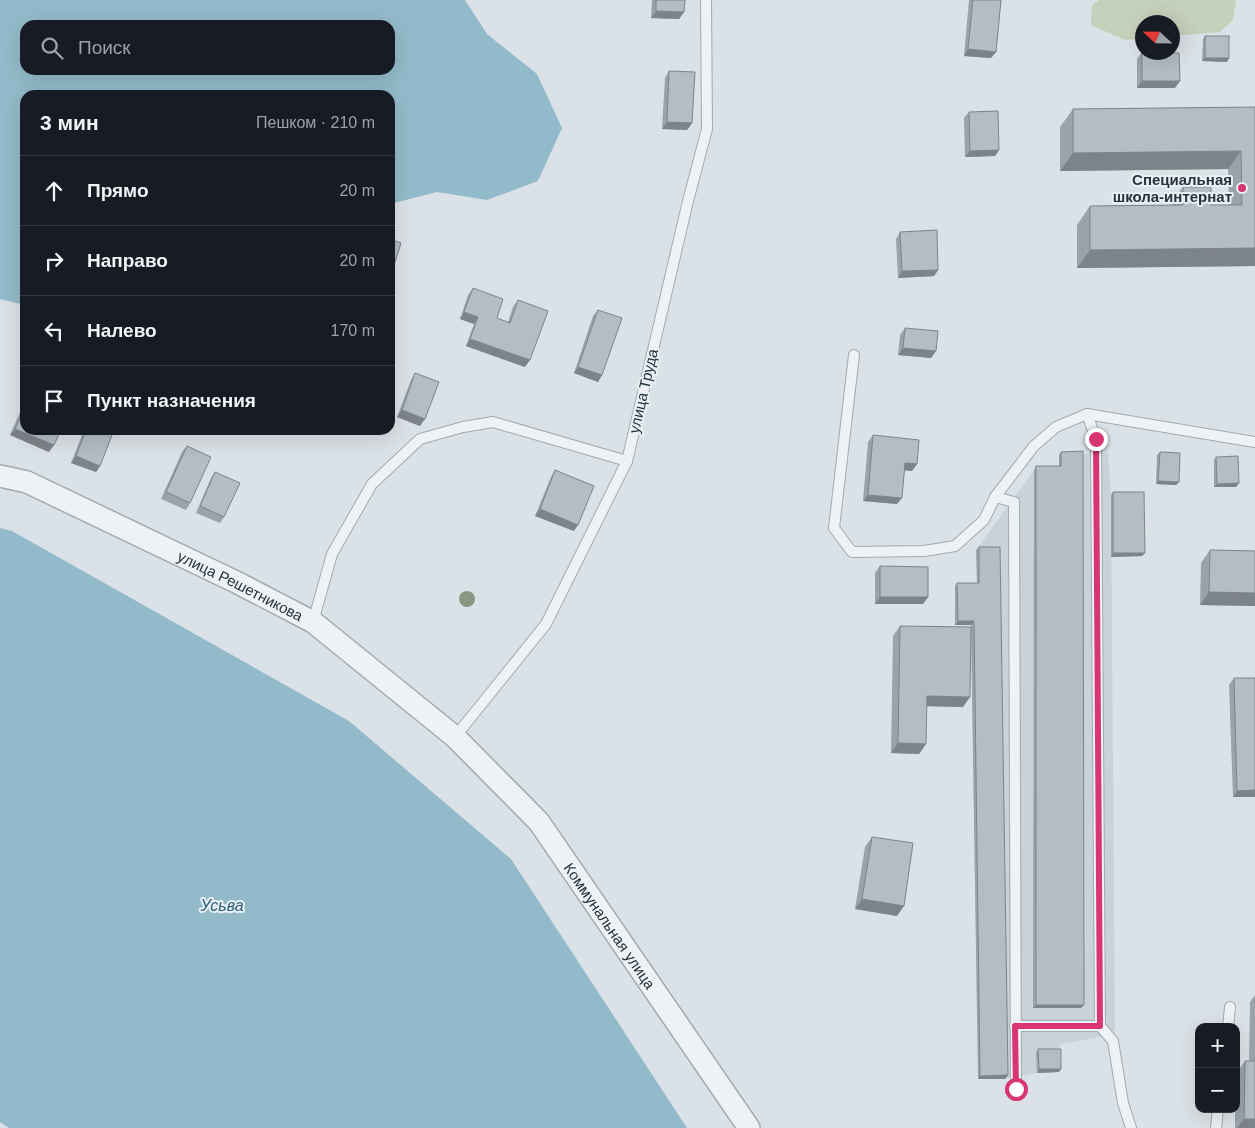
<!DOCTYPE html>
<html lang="ru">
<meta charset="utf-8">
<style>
:root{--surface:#171b24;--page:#242831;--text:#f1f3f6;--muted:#9ea1a6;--line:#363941}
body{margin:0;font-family:Arial,sans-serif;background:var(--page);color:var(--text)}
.controls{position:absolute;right:15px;bottom:15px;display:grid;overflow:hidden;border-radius:10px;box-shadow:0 5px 20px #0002}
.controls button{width:45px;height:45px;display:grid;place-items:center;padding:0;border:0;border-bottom:1px solid var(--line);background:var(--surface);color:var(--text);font:25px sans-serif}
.compass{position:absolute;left:1135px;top:15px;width:45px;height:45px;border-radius:50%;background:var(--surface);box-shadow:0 5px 20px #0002;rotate:292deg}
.stop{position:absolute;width:15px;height:15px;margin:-11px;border:4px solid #d73573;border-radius:50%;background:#fff}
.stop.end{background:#d73573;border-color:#fff;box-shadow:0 1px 5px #0008}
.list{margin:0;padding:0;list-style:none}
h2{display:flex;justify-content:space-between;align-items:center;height:65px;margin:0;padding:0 20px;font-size:21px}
h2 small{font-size:16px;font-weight:400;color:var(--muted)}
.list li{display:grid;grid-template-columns:32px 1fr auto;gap:15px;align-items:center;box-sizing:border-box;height:70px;padding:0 20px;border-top:1px solid var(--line)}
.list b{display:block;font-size:19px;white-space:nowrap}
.list em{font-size:16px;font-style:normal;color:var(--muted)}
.icon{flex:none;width:28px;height:28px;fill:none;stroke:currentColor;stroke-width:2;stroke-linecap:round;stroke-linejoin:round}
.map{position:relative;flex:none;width:1255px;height:1128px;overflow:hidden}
.search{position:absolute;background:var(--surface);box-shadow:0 5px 20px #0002;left:20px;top:20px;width:375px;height:55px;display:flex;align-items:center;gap:12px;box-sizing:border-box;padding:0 18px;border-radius:15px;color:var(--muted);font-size:19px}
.panel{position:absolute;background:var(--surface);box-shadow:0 5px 20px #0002;left:20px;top:90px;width:375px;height:345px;border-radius:15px}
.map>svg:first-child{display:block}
.built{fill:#c9d2d9}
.green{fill:#c6d1bc}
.water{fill:#93baca;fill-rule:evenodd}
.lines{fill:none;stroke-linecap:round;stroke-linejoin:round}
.lane-casing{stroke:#a0aab1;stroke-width:12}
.street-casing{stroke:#a0aab1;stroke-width:24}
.lane{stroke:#eef2f5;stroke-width:10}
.street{stroke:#eef2f5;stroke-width:21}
.tree{fill:#879783}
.wall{fill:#99a3a9}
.shaded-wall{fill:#7d8489}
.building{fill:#b2bdc4;stroke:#7d8489}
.route{stroke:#d73573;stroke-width:6}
.poi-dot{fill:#d73573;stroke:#eaf1f5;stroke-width:2}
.labels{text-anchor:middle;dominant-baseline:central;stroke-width:4;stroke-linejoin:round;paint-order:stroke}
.poi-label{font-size:15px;font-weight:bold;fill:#24333e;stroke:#eaf1f5;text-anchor:end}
.street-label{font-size:15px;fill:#24333e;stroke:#eaf1f5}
.water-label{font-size:16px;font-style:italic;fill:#2c5d74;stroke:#eaf1f5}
</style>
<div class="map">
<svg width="1255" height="1128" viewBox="0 0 1255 1128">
<rect width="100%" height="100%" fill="#dbe2e7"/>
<polygon class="built" points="1108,453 1111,495 1115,1030 1100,1037 1060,1044 1058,1052 1059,1072 1037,1073 1005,1079 978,1079 971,625 955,625 955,586 977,586 976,550 1034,470 1059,470 1059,455"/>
<polygon class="green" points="1099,0 1236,0 1233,20 1220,32 1173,36 1172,22 1142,22 1142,39 1125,40 1091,25 1092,5"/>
<g class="water">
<path d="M0 0H465L487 34 537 74 562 128 538 181 487 200 437 192 390 204V95H25V305L0 299ZM25 25H390V70H25Z"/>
<polygon points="0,528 12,531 349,721 511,859 687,1128 9,1128 0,1122"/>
</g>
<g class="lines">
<defs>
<g id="lane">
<polyline points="854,355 834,528 852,552 924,551 955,546 984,520 995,497 1014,502 1016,1089"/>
<polyline points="1087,414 1096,439 1100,1026"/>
<polyline points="995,497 1034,446 1056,427 1087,414 1255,442"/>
<polyline points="313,622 332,554 372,484 420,439 463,427 493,422 627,461"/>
<polyline points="455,737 546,624 627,461 688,201 707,129 706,0"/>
<polyline points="1015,1026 1100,1026 1113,1041 1123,1103 1131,1128"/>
<polyline points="1228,1027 1230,1007"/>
<polyline points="1216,1128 1218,1109"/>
</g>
<g id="street">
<path id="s1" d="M0 476 27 482 236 582 313 622 455 737 539 822 749 1128"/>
</g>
</defs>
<use href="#lane" class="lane-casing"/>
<use href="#street" class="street-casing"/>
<use href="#lane" class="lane"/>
<use href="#street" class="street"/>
</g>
<circle class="tree" cx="467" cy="599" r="8"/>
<g class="wall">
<polygon points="652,0 685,0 684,12 679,19 651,18"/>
<polygon points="969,0 1001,0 996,52 991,58 964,56"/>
<polygon points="1205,36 1229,58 1227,62 1202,61 1203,39"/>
<polygon points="1142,52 1175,88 1137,88 1137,59"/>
<polygon points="669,71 692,123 687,130 662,129 665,78"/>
<polygon points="1255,107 1255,266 1077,268 1077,225 1090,206 1170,205 1183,187 1211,205 1229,205 1228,169 1060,171 1060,127 1073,109"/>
<polygon points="969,112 999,150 995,156 965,157 964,118"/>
<polygon points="900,232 938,270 934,276 898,278 896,239"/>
<polygon points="473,288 497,318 508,322 513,307 518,300 525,367 466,346 474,324 460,319 468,295"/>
<polygon points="598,310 602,375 598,382 574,373 593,316"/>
<polygon points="905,328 936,351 931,358 898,355 900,335"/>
<polygon points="415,373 420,426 397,417 411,380"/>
<polygon points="25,401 25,430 49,452 10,435"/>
<polygon points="84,430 113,430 100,466 96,472 71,463"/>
<polygon points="873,435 917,464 912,471 905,470 897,504 863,501 868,442"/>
<polygon points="187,446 190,503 186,510 161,499 182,452"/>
<polygon points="1061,452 1081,1008 1033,1008 1034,470 1036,466 1059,466 1059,455"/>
<polygon points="1160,452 1179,482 1176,485 1156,484 1157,455"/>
<polygon points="1216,457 1239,483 1236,487 1214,487 1214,460"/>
<polygon points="555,470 574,531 535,516 551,477"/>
<polygon points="215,472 224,517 220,523 196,513 211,478"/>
<polygon points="1113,492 1145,553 1142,556 1111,557 1111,495"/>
<polygon points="979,547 1008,1075 1005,1079 978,1079 971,625 955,625 955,586 957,583 977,583 976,550"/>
<polygon points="1210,550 1255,551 1255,606 1200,605 1201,563"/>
<polygon points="880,566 928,597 923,604 875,604 875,573"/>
<polygon points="900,626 963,707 926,706 926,744 919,754 891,753 893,636"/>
<polygon points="1234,678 1255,797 1233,797 1229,685"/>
<polygon points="872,837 897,916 855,909 865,847"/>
<polygon points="1255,995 1255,1128 1235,1128 1235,1109 1236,1109 1236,1074 1245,1061 1249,1061 1250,1002"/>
<polygon points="1038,1049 1059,1072 1037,1073 1036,1053"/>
</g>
<g class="shaded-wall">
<polygon points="656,11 684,12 679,19 651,18"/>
<polygon points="968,49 996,52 991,58 964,56"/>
<polygon points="1205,58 1229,58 1227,62 1202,61"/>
<polygon points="1142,81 1180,81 1175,88 1137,88"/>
<polygon points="667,122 692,123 687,130 662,129"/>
<polygon points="999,150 995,156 965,157 970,151"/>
<polygon points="1241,151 1228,169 1060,171 1073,153"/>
<polygon points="1255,248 1255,266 1077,268 1090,250"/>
<polygon points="938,270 934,276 898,278 902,271"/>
<polygon points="464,312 478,317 474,324 460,319"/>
<polygon points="470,339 530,360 525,367 466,346"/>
<polygon points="903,348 936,351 931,358 898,355"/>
<polygon points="578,367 602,375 598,382 574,373"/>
<polygon points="402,410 425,419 420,426 397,417"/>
<polygon points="15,429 54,445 49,452 10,435"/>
<polygon points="76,456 100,466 96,472 71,463"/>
<polygon points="905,463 917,464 912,471 901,470"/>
<polygon points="1158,481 1179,482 1176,485 1156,484"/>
<polygon points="1239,483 1236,487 1214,487 1217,484"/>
<polygon points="868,495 902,498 897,504 863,501"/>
<polygon points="540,509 578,525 574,531 535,516"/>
<polygon points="1113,553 1145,553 1142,556 1111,557"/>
<polygon points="1209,592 1255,593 1255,606 1200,605"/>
<polygon points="880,597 928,597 923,604 875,604"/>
<polygon points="958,621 974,621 971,625 955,625"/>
<polygon points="927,696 970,697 963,707 920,706"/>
<polygon points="898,743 926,744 919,754 891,753"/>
<polygon points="1255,790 1255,797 1233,797 1237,791"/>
<polygon points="862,899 904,906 897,916 855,909"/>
<polygon points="1036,1005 1084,1005 1081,1008 1033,1008"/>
<polygon points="1039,1069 1061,1069 1059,1072 1037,1073"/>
<polygon points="1008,1075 1005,1079 978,1079 980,1076"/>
<polygon points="1244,1119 1255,1119 1255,1128 1237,1128"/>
</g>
<g class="building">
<polygon points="656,0 685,0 684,12 656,11"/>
<polygon points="973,0 1001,0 996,52 968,49"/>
<rect x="1205" y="36" width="24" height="22"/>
<polygon points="1142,52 1179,53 1180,81 1142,81"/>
<polygon points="669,71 695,72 692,123 667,122"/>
<polygon points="1255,107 1255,248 1090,250 1090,206 1183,205 1183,187 1211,187 1211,205 1242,205 1241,151 1073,153 1073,109"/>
<polygon points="998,111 999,150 970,151 969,112"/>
<polygon points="937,230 938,270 902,271 900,232"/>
<polygon points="390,239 401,243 392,272 390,271"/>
<polygon points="473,288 503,299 497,318 510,323 518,300 548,311 530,360 470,339 478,317 464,312"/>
<polygon points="598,310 622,318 602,375 578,367"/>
<polygon points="905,328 938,331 936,351 903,348"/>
<polygon points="415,373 439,382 425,419 402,410"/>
<polygon points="25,405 25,430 61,430 54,445 15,429"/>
<polygon points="86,430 114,430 100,466 76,456"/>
<polygon points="873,435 919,440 917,464 905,463 902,498 868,495"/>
<polygon points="187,446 211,457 190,503 166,492"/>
<polygon points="1083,451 1084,1005 1036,1005 1036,466 1061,466 1061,452"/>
<polygon points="1160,452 1180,453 1179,482 1158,481"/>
<polygon points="1238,456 1239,483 1217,484 1216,457"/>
<polygon points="555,470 594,486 578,525 540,509"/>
<polygon points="215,472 240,483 224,517 200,506"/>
<polygon points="1113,492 1144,492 1145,553 1113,553"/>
<polygon points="979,547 1000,547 1008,1075 980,1076 974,621 958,621 957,583 979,583"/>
<polygon points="1210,550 1255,551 1255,593 1209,592"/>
<polygon points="880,566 928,567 928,597 880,597"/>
<polygon points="900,626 971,627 970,697 927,696 926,744 898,743"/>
<polygon points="1234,678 1255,678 1255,790 1237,791"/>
<polygon points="872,837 913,843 904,906 862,899"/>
<polygon points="1038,1049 1061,1049 1061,1069 1039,1069"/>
<polygon points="1245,1061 1255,1061 1255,1119 1244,1119"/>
</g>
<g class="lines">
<polyline class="route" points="1016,1089 1015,1026 1100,1026 1096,439"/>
</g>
<circle class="poi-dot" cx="1242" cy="188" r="5"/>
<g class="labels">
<g class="poi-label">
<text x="1232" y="179">Специальная<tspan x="1232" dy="17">школа-интернат</tspan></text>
</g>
<g class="street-label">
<text transform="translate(643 391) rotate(-77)">улица Труда</text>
<text stroke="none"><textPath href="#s1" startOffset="265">улица Решетникова</textPath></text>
<text stroke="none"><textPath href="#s1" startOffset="774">Коммунальная улица</textPath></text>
</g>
<g class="water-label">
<text x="222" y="905">Усьва</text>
</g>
</g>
</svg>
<div class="controls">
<button>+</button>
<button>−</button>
</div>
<svg class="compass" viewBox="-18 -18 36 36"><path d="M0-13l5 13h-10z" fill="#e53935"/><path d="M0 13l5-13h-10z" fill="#9ea1a6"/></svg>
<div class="stop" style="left:1016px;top:1089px"></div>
<div class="stop end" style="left:1096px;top:439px"></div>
<div class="search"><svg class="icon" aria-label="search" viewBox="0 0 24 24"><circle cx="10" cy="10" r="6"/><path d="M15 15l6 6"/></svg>Поиск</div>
<section class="panel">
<h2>3 мин<small>Пешком · 210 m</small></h2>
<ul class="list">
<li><svg class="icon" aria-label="ahead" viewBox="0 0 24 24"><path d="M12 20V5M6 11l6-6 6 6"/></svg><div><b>Прямо</b></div><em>20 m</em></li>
<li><svg class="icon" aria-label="right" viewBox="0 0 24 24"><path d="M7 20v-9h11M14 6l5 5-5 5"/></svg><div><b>Направо</b></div><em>20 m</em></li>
<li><svg class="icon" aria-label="left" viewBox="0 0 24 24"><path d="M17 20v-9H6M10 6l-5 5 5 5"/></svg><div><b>Налево</b></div><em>170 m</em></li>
<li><svg class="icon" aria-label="arrive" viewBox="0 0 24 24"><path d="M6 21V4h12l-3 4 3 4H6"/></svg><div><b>Пункт назначения</b></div></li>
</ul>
</section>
</div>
